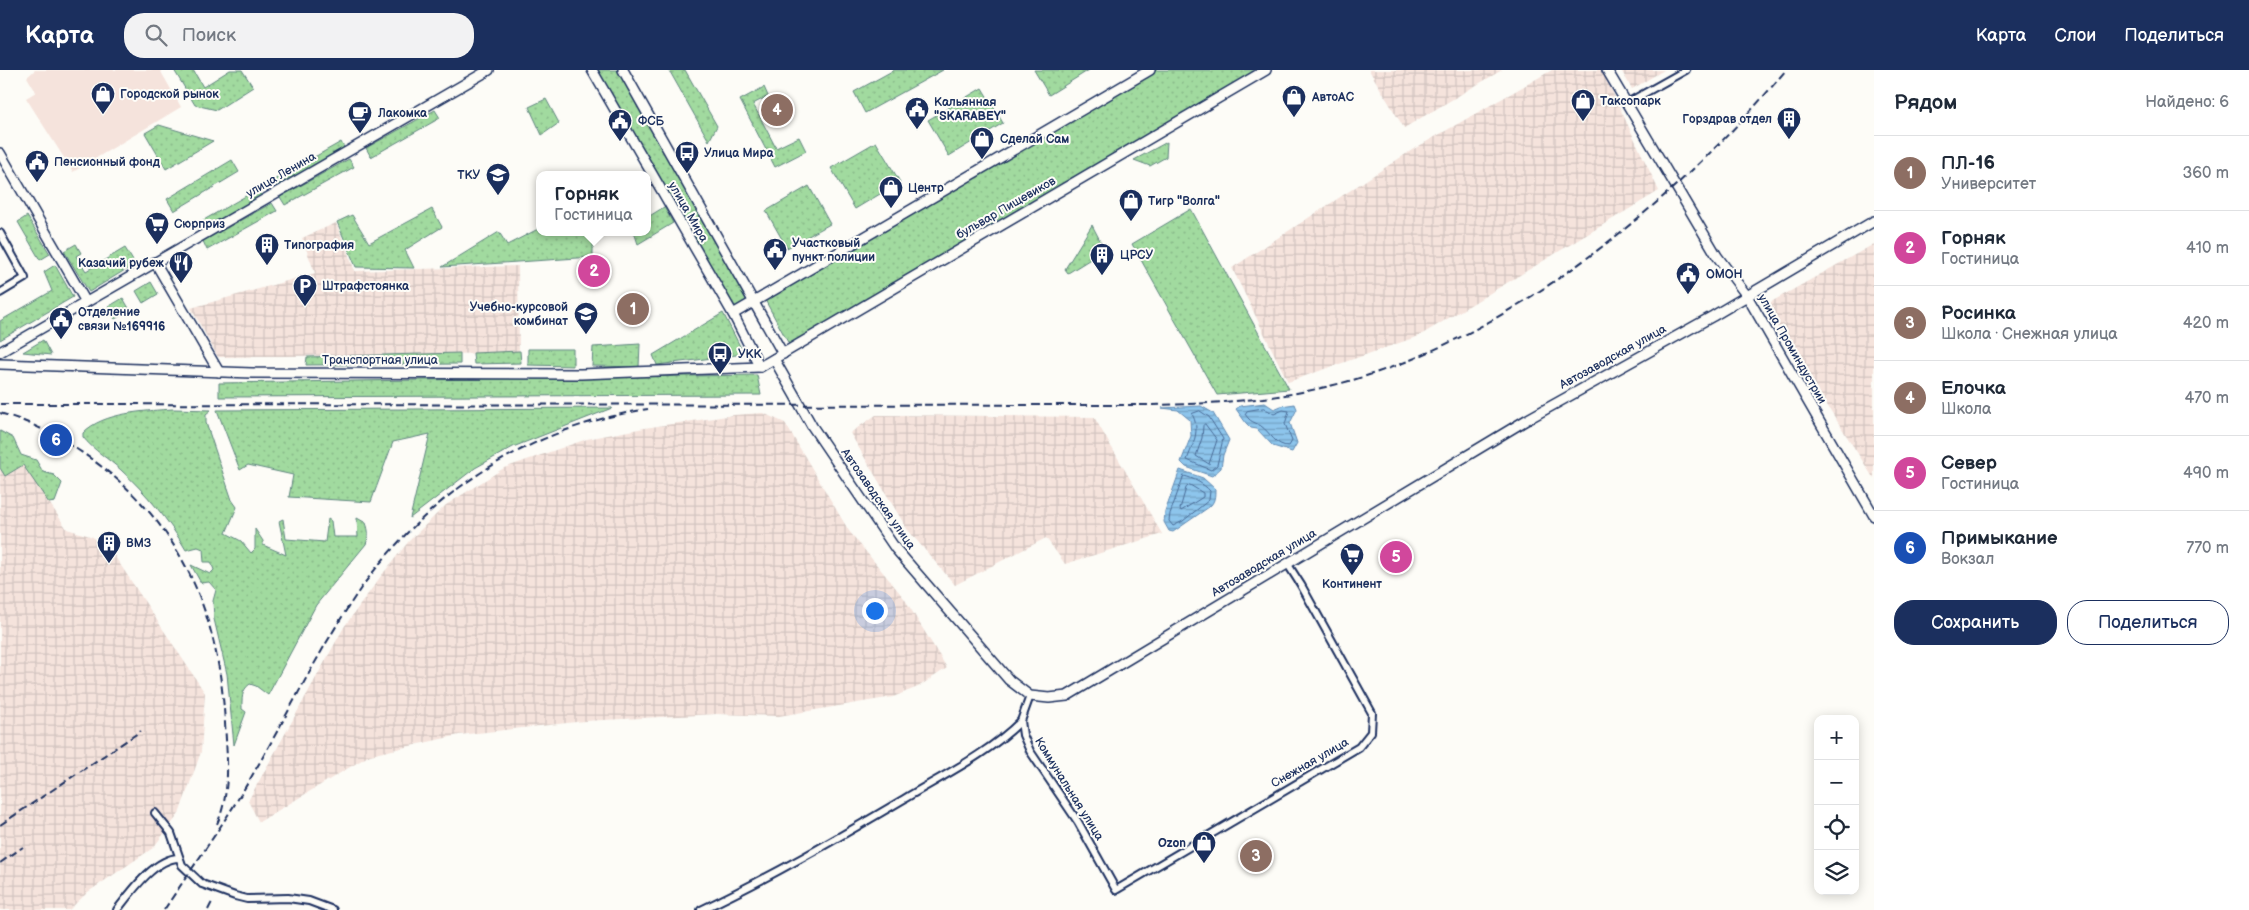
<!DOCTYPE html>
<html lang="ru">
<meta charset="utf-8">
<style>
:root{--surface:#fff;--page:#f2f2f3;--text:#1f2937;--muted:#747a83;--line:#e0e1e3;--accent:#1b2f5e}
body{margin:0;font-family:"Balsamiq Sans",sans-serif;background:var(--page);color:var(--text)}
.controls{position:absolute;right:15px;bottom:15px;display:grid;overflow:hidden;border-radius:10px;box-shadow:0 2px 12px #0003}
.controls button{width:45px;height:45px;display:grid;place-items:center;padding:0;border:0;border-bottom:1px solid var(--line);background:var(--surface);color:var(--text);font:25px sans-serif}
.you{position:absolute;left:874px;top:540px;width:18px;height:18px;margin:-12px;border:4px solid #fff;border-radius:50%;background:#1a73e8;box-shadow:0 0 0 8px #1a73e833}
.badge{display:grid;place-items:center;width:32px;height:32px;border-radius:50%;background:var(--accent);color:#fff;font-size:16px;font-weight:700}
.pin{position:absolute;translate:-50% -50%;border:2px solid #fff;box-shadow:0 1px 5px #0006}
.popup{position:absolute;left:536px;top:101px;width:115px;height:65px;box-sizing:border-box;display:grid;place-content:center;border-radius:10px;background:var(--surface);filter:drop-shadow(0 1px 4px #0005);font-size:16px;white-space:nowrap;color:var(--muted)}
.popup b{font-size:19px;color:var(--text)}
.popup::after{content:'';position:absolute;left:50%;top:100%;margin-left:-10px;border:10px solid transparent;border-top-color:var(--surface)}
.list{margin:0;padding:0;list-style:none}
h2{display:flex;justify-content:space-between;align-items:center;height:65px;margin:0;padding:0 20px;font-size:21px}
h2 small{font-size:16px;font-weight:400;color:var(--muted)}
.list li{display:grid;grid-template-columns:32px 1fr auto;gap:15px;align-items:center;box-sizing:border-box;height:75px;padding:0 20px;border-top:1px solid var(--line)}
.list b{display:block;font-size:19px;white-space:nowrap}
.list p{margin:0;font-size:16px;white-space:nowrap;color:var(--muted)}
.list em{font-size:16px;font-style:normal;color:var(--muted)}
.actions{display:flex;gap:10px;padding:15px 20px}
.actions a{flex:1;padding:11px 0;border:1px solid var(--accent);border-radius:20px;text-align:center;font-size:18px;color:var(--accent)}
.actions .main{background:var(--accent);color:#fff}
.icon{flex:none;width:28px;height:28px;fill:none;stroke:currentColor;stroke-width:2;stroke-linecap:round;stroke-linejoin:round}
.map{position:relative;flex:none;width:1874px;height:840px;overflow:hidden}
header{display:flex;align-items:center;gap:30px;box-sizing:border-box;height:70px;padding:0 25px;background:var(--accent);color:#fff}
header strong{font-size:24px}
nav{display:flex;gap:28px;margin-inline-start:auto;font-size:18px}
.search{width:350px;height:45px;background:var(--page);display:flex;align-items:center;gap:12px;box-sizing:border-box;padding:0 18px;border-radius:20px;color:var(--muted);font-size:19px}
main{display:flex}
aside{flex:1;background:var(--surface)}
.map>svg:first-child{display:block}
.built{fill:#f5e3dc}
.industrial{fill:url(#industrial-grid)}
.grass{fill:url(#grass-dots);stroke:#5e847e}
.forest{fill:url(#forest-firs);stroke:#5e847e}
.water{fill:url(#water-rules);stroke:#5f89b3}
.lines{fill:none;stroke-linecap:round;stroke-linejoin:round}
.shore{stroke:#496b97;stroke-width:1}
.street-casing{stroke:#1b2f5e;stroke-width:10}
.secondary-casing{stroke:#1b2f5e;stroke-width:12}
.street{stroke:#fdfcf7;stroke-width:6}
.secondary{stroke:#fdfcf7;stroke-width:9}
.rail{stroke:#1b2f5e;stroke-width:2;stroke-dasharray:8 4;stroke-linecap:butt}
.labels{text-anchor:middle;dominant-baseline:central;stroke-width:4;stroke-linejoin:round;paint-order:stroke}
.poi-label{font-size:12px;font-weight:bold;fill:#1b2f5e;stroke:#fdfcf7;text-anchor:start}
.street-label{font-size:12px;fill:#1b2f5e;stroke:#fdfcf7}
</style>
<header>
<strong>Карта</strong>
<div class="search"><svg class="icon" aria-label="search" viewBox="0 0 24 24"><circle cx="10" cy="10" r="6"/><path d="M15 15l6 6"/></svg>Поиск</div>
<nav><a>Карта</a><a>Слои</a><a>Поделиться</a></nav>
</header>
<main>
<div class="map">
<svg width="1874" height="840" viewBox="0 0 1874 840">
<defs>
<pattern id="industrial-grid" width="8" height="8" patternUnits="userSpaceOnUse" patternTransform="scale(1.25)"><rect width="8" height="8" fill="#f5e3dc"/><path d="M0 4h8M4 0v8" fill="none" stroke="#d1c3bf"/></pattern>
<pattern id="grass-dots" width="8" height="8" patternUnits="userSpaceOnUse" patternTransform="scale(1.25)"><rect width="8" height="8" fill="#a1da9f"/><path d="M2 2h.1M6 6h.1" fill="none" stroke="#8abb8b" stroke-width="1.8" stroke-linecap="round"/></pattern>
<pattern id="forest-firs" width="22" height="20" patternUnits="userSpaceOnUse" patternTransform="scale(1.25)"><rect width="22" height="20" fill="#a1da9f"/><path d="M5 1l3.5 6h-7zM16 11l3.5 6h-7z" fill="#8abb8b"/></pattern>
<pattern id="water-rules" width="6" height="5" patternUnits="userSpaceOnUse" patternTransform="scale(1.25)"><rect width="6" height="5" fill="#8dc5ec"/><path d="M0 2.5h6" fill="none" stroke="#72a0c2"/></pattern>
</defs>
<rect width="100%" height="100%" fill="#fdfcf7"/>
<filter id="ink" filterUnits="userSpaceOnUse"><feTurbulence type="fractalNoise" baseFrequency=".02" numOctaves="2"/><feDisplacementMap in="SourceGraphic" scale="10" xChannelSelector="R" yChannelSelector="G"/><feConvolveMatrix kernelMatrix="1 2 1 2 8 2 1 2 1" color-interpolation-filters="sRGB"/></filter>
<g filter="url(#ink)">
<polygon class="built" points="35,0 160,0 181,37 73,102 26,28 36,22 27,7"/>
<g class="industrial">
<polygon points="1369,0 1502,0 1404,58"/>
<polygon points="1552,0 1602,0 1659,121 1419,266 1288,312 1232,198 1412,80"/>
<polygon points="1621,0 1664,0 1632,19"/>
<polygon points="336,153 355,201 518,196 519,283 218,287 191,238 315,203 302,168"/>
<polygon points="1874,174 1874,409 1764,236"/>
<polygon points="763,343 785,353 849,461 904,528 947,598 918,617 893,627 779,646 717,644 585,651 459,665 370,685 259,752 248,731 344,557 381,506 409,471 446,435 504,398 587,369 644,358 734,345"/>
<polygon points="876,345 1094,347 1162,464 1065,494 1046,468 955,515 907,459 850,363"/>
<polygon points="23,394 67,459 93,467 104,483 110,479 205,623 201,682 179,744 153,778 88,822 69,840 0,840 0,398 5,406"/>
</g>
<g class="grass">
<polygon points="174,0 193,0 203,17 230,0 242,0 253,17 217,40 195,35"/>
<polygon points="597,0 618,0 748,230 733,239"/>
<polygon points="669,0 685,0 717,56 709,71"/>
<polygon points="894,0 943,0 865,43 854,22"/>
<polygon points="1034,0 1089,0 1049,25"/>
<polygon points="1156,0 1256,0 790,276 764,228"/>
<polygon points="764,17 768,26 753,34 776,78 799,67 806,81 775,97 740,30"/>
<polygon points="982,18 1003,53 949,86 928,50"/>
<polygon points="546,29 559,53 542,65 529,37"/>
<polygon points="435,40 440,48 371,87 366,78"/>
<polygon points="159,55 213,71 166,99 145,63"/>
<polygon points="341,72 346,81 277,119 272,111"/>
<polygon points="876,72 900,112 855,139 831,98"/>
<polygon points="1167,72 1166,87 1150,96 1134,90"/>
<polygon points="349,89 354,97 285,135 280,127"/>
<polygon points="232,90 239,102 174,141 167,129"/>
<polygon points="809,116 830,154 787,178 766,141"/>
<polygon points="272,133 277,141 207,180 203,171"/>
<polygon points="664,137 673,153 638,174 634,162 648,162 648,147"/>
<polygon points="432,139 442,157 405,180 414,198 356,197 337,152 352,145 369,173"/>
<polygon points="1191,139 1289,319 1217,325 1132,174"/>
<polygon points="27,146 50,184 40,190 18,152"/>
<polygon points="1092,155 1105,180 1068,203 1065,199"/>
<polygon points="540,158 540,162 587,162 593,171 593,187 442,197 499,162 507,175"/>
<polygon points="76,174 81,183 76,186 86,201 125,178 135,194 89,222 64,181"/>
<polygon points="55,195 73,227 0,270 0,251 52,221 44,202"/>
<polygon points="151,212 158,224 143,233 136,221"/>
<polygon points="123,228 130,240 115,249 108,237"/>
<polygon points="723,243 744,284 657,295 653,285"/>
<polygon points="43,270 51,285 23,282"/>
<polygon points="640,274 639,297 592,296 593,277"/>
<polygon points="528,279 573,279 573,296 528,295"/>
<polygon points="520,281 521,293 474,294 473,283"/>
<polygon points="460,283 460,294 306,295 307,287"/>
<polygon points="757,305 761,325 219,327 219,313"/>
<polygon points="612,338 513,377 475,398 410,448 430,364 393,372 371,432 289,427 293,405 248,395 240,400 217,340"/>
<path d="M173 339 211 340 206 344V353L232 430 237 437 226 463 241 471 251 483 255 479V459L263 471V475L286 485 279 451 283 449 286 469 325 472 328 449 331 451 333 467H358L357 448 366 453C369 461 369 466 366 474L316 535 268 625 256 616 250 614C241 620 242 630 242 639L246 642 234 675 227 604 214 549 213 531 216 520 209 512 201 513 191 495 210 504 214 500 211 492H204L203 479 198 477 186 480C169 450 146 423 121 400 109 389 93 380 83 367V363C103 342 146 341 173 339Z"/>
<polygon points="0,361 13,368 21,385 36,390 43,402 54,405 62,413 55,432 49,433 23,395 5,406 0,398"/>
</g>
<polygon class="forest" points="258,119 262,126 200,163 195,155"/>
<g class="water">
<polygon points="1265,333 1274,339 1281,336 1295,334 1297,339 1290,353 1297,373 1292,382 1273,376 1257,359 1251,358 1246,353 1236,339 1240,336"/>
<polygon points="1201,336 1213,343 1229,370 1223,385 1221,398 1212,406 1186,397 1181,392 1191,366 1190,350 1178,340 1162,338"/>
<path d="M1180 400 1203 408 1215 419C1215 426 1215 432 1209 437L1173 462 1169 461 1164 452 1165 442Z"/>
</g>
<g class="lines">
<g class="shore">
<path d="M1264 338 1274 344 1283 340 1289 341 1285 354 1292 371 1289 376C1275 376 1271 363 1261 356 1253 351 1251 353 1245 344L1247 341Z"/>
<path d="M1200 341 1209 347 1223 369 1217 395 1211 400 1187 390C1193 374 1201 360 1192 344Z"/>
<polygon points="1205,354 1217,370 1209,394 1196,386 1202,368 1203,356"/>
<path d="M1184 406C1193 408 1204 414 1210 421L1209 430 1183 451 1173 456 1169 451 1170 444Z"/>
<polygon points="1190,415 1203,423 1203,427 1181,441 1180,439 1186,418"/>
</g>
<defs>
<g id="street">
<polyline points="1627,33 1686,0"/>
<polyline points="0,163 25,208 0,223"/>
<polyline points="1030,626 1021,651 1023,665 1030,681 1078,752 1116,820 1359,677 1371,662 1372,643 1301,515 1287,493"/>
<polyline points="155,743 171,763 182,795 202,814 235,826 247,829 288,828 309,831 333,840"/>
<path d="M117 840C131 822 155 788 179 788"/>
<path d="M701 840C771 807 838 768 904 729 944 705 988 684 1021 651"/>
</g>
<g id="secondary">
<polyline points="592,0 733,244 760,297"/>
<polyline points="623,0 783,284"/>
<polyline points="1607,0 1717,186 1747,226 1874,446"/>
<polyline points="0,83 86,232"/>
<polyline points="155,192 219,302"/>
<polyline points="733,244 1150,0"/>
<polyline points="0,282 489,0"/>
<polyline points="774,289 812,356 895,478 1009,610 1030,626 1049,628 1067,626 1528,349 1713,246 1874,151"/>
<polyline points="0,294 252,303 581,304 760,297 1266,0"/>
</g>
</defs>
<use href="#street" class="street-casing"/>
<use href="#secondary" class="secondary-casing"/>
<use href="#street" class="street"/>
<use href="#secondary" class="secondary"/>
<g class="rail">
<path d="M0 334 1152 335C1226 334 1298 328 1369 305 1523 256 1684 124 1786 0"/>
<path d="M0 343C35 353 65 370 94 391 183 456 219 546 225 653 227 688 231 722 217 754"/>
<polyline points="0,755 141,661"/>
<polyline points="0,793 23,777"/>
<path d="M164 840C194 795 226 751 253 704 289 643 320 577 361 518 431 421 529 358 648 339"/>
<polyline points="208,840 213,830"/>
</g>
</g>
</g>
<defs>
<symbol id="shop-pin" viewBox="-11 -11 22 30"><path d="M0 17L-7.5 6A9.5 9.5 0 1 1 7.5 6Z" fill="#1b2f5e" stroke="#fdfcf7"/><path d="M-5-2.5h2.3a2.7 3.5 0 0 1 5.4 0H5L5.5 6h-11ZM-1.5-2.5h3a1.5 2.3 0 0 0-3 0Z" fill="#fff"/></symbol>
<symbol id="civic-pin" viewBox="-11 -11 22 30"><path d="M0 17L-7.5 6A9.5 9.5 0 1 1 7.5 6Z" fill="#1b2f5e" stroke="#fdfcf7"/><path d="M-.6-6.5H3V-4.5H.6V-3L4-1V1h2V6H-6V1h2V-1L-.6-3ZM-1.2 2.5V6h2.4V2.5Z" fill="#fff"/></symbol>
<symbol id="cafe-pin" viewBox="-11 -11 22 30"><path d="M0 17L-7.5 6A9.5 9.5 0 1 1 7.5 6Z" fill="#1b2f5e" stroke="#fdfcf7"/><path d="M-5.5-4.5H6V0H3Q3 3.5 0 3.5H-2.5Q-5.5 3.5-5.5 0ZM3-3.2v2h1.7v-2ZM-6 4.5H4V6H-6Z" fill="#fff"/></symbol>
<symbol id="building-pin" viewBox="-11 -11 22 30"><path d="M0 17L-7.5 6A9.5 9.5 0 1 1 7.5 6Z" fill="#1b2f5e" stroke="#fdfcf7"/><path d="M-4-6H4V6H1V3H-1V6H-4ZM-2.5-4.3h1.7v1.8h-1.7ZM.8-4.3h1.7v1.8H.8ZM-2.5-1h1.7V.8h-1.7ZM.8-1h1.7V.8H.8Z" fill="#fff"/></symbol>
<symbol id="bus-pin" viewBox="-11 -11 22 30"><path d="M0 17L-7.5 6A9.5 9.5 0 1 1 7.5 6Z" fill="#1b2f5e" stroke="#fdfcf7"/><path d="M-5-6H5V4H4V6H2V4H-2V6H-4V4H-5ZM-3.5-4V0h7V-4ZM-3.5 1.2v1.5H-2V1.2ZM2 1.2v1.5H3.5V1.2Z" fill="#fff"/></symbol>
<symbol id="university-pin" viewBox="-11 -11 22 30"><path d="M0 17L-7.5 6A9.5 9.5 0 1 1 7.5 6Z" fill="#1b2f5e" stroke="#fdfcf7"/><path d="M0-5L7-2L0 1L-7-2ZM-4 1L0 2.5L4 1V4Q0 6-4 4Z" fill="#fff"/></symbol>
<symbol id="supermarket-pin" viewBox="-11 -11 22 30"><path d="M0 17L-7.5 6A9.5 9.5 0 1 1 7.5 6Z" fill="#1b2f5e" stroke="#fdfcf7"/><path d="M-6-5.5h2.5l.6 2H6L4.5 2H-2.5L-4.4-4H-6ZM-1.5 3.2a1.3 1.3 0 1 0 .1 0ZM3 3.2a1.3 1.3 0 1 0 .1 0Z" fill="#fff"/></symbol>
<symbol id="restaurant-pin" viewBox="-11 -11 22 30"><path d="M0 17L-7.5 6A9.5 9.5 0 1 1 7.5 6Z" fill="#1b2f5e" stroke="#fdfcf7"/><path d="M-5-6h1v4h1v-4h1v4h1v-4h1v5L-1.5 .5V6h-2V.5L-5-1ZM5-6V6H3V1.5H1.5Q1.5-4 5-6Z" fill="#fff"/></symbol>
<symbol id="parking-pin" viewBox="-11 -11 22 30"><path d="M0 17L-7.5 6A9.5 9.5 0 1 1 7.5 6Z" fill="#1b2f5e" stroke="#fdfcf7"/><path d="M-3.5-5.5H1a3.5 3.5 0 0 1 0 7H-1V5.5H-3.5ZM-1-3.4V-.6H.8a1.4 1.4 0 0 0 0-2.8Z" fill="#fff"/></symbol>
</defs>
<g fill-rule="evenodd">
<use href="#shop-pin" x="89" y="10" width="28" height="38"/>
<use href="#shop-pin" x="1280" y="13" width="28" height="38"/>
<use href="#shop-pin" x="1569" y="17" width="28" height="38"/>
<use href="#civic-pin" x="903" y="25" width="28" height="38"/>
<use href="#cafe-pin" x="346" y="29" width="28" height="38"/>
<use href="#building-pin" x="1775" y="35" width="28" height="38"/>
<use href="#civic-pin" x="606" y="37" width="28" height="38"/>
<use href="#shop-pin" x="968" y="55" width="28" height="38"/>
<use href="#bus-pin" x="673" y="69" width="28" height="38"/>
<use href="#civic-pin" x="23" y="78" width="28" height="38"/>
<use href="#university-pin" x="484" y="91" width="28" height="38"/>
<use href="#shop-pin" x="877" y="104" width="28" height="38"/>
<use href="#shop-pin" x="1117" y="117" width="28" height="38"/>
<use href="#supermarket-pin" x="143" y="140" width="28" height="38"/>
<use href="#building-pin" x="253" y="161" width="28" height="38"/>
<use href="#civic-pin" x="761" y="166" width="28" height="38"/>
<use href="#building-pin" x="1088" y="171" width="28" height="38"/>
<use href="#restaurant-pin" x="167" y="179" width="28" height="38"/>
<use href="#civic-pin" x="1674" y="190" width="28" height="38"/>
<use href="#parking-pin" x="291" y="202" width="28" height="38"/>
<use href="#university-pin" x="572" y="230" width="28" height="38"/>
<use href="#civic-pin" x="47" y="235" width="28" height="38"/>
<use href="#bus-pin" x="706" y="270" width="28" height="38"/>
<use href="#building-pin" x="95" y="459" width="28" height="38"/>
<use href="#supermarket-pin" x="1338" y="471" width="28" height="38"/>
<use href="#shop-pin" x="1190" y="759" width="28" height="38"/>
</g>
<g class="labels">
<g class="poi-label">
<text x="120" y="24">Городской рынок</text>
<text x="1312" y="27">АвтоАС</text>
<text x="1600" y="31">Таксопарк</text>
<text x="934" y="32">Кальянная<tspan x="934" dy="14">"SKARABEY"</tspan></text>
<text x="378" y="43">Лакомка</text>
<text x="1772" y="49" text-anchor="end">Горздрав отдел</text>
<text x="638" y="51">ФСБ</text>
<text x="1000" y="69">Сделай Сам</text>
<text x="704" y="83">Улица Мира</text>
<text x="54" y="92">Пенсионный фонд</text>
<text x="480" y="105" text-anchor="end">ТКУ</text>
<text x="908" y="118">Центр</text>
<text x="1148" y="131">Тигр "Волга"</text>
<text x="174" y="154">Сюрприз</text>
<text x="792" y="173">Участковый<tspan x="792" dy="14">пункт полиции</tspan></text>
<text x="284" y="175">Типография</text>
<text x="1120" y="185">ЦРСУ</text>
<text x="164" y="193" text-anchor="end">Казачий рубеж</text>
<text x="1706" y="204">ОМОН</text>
<text x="322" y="216">Штрафстоянка</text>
<text x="568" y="237" text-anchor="end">Учебно-курсовой<tspan x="568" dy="14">комбинат</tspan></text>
<text x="78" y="242">Отделение<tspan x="78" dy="14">связи №169916</tspan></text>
<text x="738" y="284">УКК</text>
<text x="126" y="473">ВМЗ</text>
<text x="1352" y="514" text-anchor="middle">Континент</text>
<text x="1186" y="773" text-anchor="end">Ozon</text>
</g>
<g class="street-label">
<text transform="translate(281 105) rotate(-30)">улица Ленина</text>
<text transform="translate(1006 138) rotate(-30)">бульвар Пищевиков</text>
<text transform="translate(688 142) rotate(60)">улица Мира</text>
<text transform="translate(1792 279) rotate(60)">улица Проминдустрии</text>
<text transform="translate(1613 287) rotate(-29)">Автозаводская улица</text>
<text x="380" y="290">Транспортная улица</text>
<text transform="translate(878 429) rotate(55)">Автозаводская улица</text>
<text transform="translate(1264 493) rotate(-31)">Автозаводская улица</text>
<text transform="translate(1310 693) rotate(-30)">Снежная улица</text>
<text transform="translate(1069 719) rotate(58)">Коммунальная улица</text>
</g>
</g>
</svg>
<div class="controls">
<button>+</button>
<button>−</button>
<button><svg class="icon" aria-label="locate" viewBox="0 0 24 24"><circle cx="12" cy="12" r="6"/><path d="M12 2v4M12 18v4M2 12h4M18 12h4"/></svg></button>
<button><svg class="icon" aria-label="layers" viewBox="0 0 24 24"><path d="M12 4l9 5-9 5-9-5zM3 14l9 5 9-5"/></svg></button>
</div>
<div class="you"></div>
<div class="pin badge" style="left:633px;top:239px;background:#8d6e63">1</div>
<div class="pin badge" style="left:594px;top:201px;background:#d1479c">2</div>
<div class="popup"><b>Горняк</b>Гостиница</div>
<div class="pin badge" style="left:1256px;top:786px;background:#8d6e63">3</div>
<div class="pin badge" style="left:777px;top:40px;background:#8d6e63">4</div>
<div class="pin badge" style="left:1396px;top:487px;background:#d1479c">5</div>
<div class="pin badge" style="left:56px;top:370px;background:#1a4fb4">6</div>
</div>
<aside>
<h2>Рядом<small>Найдено: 6</small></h2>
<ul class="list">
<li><span class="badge" style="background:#8d6e63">1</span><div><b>ПЛ-16</b><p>Университет</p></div><em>360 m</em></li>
<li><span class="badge" style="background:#d1479c">2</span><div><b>Горняк</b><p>Гостиница</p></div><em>410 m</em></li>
<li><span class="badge" style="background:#8d6e63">3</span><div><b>Росинка</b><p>Школа · Снежная улица</p></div><em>420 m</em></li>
<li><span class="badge" style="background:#8d6e63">4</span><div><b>Елочка</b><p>Школа</p></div><em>470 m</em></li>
<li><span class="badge" style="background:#d1479c">5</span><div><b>Север</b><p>Гостиница</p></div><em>490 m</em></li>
<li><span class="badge" style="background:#1a4fb4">6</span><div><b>Примыкание</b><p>Вокзал</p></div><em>770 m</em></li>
</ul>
<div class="actions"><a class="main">Сохранить</a><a>Поделиться</a></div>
</aside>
</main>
